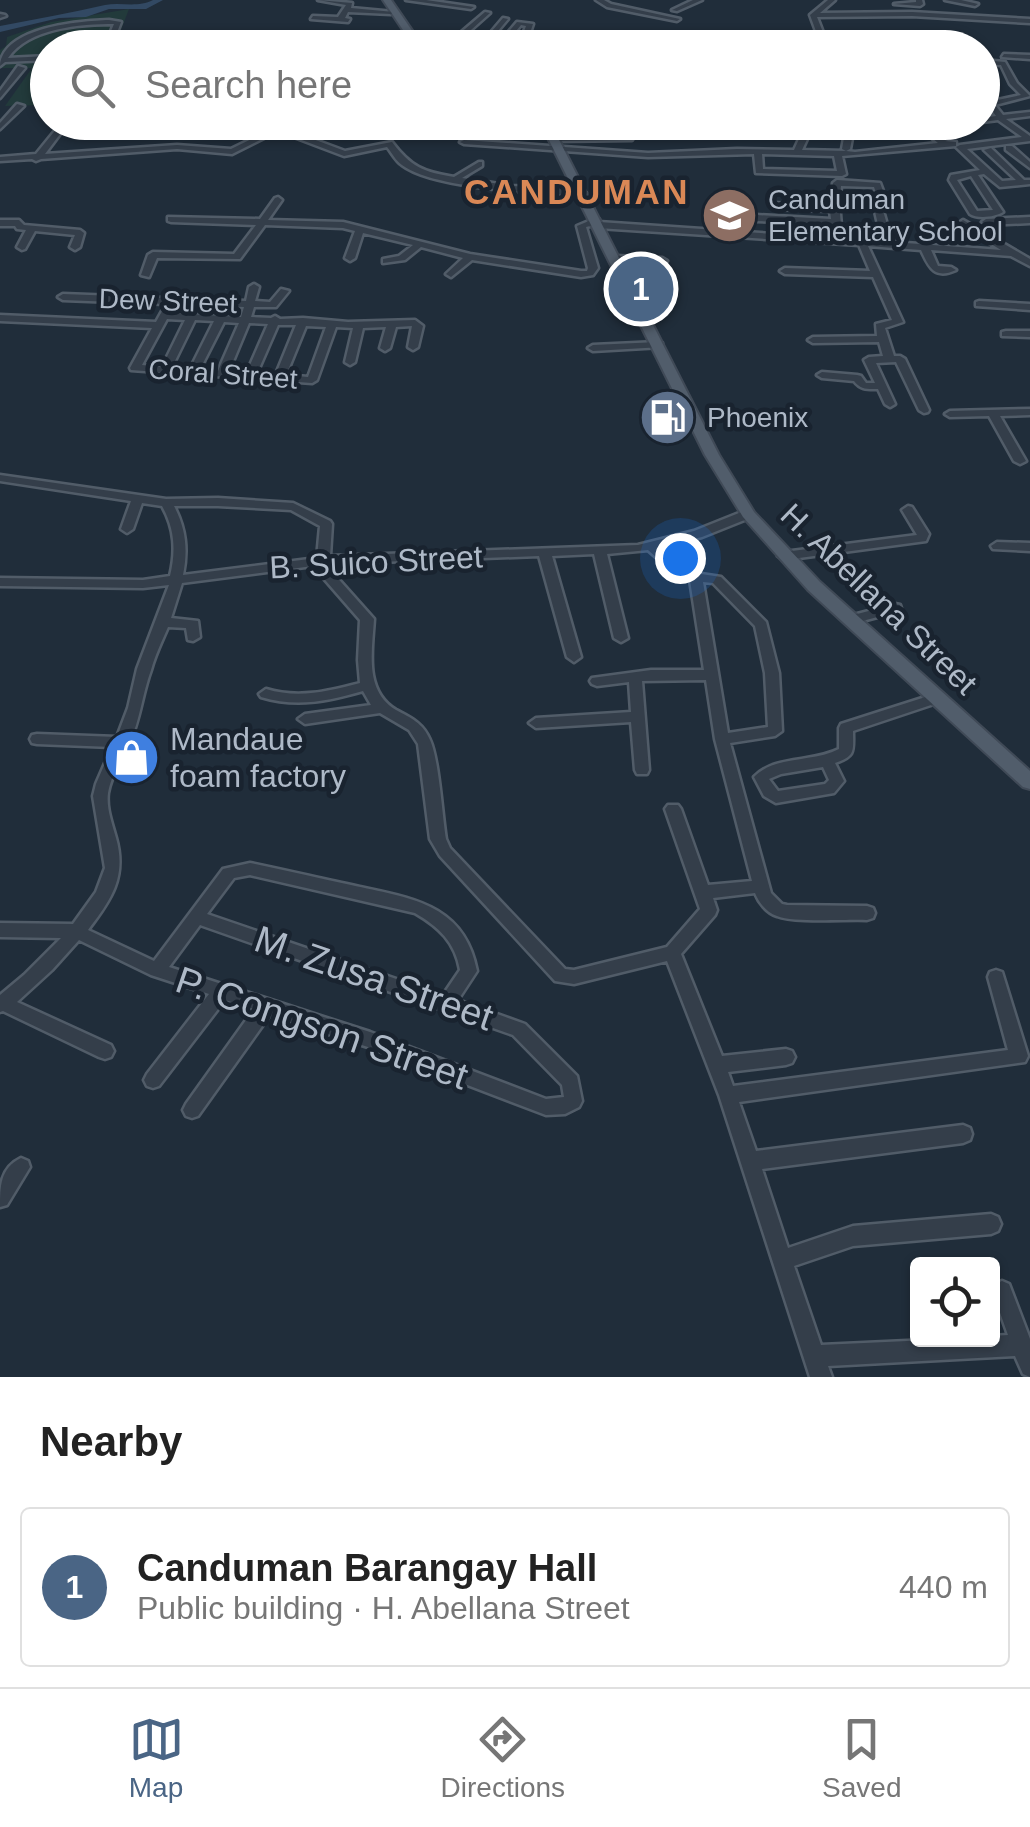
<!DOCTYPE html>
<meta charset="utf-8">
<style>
:root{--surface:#fff;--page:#f6f6f6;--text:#222;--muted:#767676;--line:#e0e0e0;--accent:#4a6585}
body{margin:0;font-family:Arial,sans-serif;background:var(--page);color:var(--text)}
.controls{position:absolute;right:30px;bottom:30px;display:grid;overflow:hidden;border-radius:10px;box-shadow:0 2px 8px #0004}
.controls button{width:90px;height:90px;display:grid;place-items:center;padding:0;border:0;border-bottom:2px solid var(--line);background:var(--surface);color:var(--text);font:50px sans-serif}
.you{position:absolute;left:680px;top:558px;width:35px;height:35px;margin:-25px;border:8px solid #fff;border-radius:50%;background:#1a73e8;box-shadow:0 0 0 15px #1a73e833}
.badge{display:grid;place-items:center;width:65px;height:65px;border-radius:50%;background:var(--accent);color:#fff;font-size:32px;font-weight:700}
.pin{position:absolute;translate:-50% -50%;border:5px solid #fff;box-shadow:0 2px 10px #0006}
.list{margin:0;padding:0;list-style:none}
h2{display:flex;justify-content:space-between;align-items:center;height:130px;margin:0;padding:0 40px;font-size:42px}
h2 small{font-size:32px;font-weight:400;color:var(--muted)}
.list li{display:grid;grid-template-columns:65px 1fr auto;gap:30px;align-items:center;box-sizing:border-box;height:160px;margin:0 20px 20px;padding:0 20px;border:2px solid var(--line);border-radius:10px}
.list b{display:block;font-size:38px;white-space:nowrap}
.list p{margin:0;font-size:32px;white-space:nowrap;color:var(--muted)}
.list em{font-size:32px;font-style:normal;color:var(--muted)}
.icon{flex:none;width:55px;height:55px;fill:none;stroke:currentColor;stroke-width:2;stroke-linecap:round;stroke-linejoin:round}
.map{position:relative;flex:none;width:1030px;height:1377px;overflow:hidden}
.search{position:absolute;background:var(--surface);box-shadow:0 2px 8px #0004;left:30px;right:30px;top:30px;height:110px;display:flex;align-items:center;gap:25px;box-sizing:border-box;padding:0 35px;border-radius:55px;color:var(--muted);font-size:38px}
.sheet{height:310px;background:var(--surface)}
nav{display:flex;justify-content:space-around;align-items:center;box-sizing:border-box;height:140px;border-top:2px solid var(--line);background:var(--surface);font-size:28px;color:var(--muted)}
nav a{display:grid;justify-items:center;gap:5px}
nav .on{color:var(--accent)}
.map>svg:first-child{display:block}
.green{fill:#223a3b}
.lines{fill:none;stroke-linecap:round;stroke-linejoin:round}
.river{fill:#324963;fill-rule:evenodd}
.minor-casing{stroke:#515c68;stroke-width:5}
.major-casing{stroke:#404a57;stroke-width:4}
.minor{fill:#343e4a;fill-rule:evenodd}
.major{fill:#515d6b;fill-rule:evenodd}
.labels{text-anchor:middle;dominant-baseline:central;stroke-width:9;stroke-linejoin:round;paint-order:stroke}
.far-poi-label{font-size:28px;fill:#aeb9c7;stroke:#19232f;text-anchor:start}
.far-street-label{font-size:28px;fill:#aeb9c7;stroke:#19232f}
.street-label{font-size:32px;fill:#aeb9c7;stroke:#19232f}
.poi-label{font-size:32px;fill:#aeb9c7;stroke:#19232f;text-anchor:start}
.far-district-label{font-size:35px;font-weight:bold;letter-spacing:2.5px;fill:#da8856;stroke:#19232f}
.near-street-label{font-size:38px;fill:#aeb9c7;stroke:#19232f}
</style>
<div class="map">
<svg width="1030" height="1377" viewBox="0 0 1030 1377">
<rect width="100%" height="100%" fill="#202d3a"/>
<polygon class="green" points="129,9 119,35 233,34 232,47 48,48 47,105 5,106 32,68 0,68 0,50 6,46 7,37 51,22"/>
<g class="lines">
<path class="river" d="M153 0H163L146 9H109L86 17 59 18 0 32V26C35 19 70 13 105 5 121 2 138 8 153 0Z"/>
<defs>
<g id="minor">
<polygon points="318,0 352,3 351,8 394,12 391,14 348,12 345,18 350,19 348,22 311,19 313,16 338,17 346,5"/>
<polygon points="406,0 426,0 474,7 471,9"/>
<polygon points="596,0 604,0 611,4 680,19 677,21 607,7"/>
<polygon points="693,0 702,0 677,11 672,10"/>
<path d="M828 0H835L820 13 912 12 1030 19V23L912 16 817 17 824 35 836 36 840 48H833L831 39C809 38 786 35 764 39 752 41 743 48 732 48 758 31 787 33 817 34L810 15Z"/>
<polygon points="916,0 922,0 923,4 920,6 894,4 916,2"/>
<polygon points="945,0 961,0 978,4 975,6"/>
<polygon points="485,12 490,13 462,38 413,40 410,38 413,36 458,35"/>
<polygon points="0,14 5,15 6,16 0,18"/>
<polygon points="503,18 508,19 492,38 491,48 484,48 486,38"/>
<path d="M109 20 121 22 111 48H104L114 24C81 24 28 28 8 58L48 56V60L5 62 0 66C3 27 79 21 109 20Z"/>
<polygon points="517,22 533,24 525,48 518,48 526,26 521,25 506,43 508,48 501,48 499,43"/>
<polygon points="593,40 596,42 591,48 584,48"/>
<polygon points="1004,54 1030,55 1030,59 1002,57"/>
<path d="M982 60 1005 62 1017 83 1030 96 995 105 1003 115 1030 112V116L1006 119 1030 136V141L967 149 1002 181 1016 180 984 150 991 148 1024 180H1030V184L1000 187 984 174 978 175 1003 212C996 217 977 219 970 214L949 180 951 175 980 170 956 147 960 145 1022 137 998 120 982 122V118L996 116 982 96V88L993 101 1021 95 1010 84 1001 65 982 64ZM971 176 993 210 977 211 957 180Z"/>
<polygon points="18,66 25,68 0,98 0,91"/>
<polygon points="17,104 24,106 0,129 0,123"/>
<path d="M62 122H69L45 154 177 145 231 149 278 126 345 151 392 142C411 167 423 172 454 177L479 162H482V166L462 178 512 186 582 190 586 193 582 196C541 193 433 189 402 165 396 161 392 153 387 147L344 156 278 131 232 154 177 149 41 159 36 161 32 159 0 161V157L36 154Z"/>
<path d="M792 122H800L808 137 802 150 846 151 842 149 847 122H855L850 149 846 151 855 152 938 143 921 129 875 122 923 125 943 139 933 127 934 125 973 122 942 129 951 139 945 141 956 142V146L842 156 846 174 842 176 756 173 754 154 648 157 464 144 460 142 464 140 648 153 737 149 794 150 800 137ZM762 154 834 156 837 171 763 169Z"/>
<polygon points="586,126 589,126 589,130 550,133 546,131 550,129"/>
<polygon points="629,136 633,138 632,140 555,141 551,139 555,137"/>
<polygon points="1006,146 1012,146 1030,162 1030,168 1006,150"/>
<path d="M837 180 880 183 886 199 882 202 839 201 842 239 882 242 874 207 878 204 882 207 892 242 1001 250 960 225 959 223 963 220 1030 259V266L1011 256 931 250 938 266 951 267 956 270C934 280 929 267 921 250L868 246 903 322 885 328 894 356H900L905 359 929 410 928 412 924 413 919 410 896 362 876 363 895 404 890 407 885 404 878 389C867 389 861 390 854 381L822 378 817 375 822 372 857 375 861 376 866 383H875L864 360 869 357 883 356 879 342 813 343 808 340 813 337 877 336 876 324 892 320 873 277 785 274 780 271 785 268 870 271 859 245 598 228 594 225 586 227 598 268 593 275 581 277 472 260 451 277 446 274 463 258 421 247 405 260 383 263V259L399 256 413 245 363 233 355 258 350 261 345 258 355 231 343 228 265 225 240 259 157 258 149 277 141 275 148 255 153 252 234 254 256 225 171 222 168 221V217L260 219 275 198 278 197 282 200 268 220 343 222 470 254 581 271H587L588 268 577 226 596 218 599 219V222L833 238 831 224 756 221 752 218 756 215 831 219 830 211 774 209 770 206 774 203 830 206 833 183ZM841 186 874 187 877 196H840Z"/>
<polygon points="1030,217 1030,223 986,225 982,222 986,219"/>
<polygon points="0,220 19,220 24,225 80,230 84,233 80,247 75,250 70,247 75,235 35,231 25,249 22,250 17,247 26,230 17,229 15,226 0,226"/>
<polygon points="616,256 662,258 667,261 662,264 613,261 613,257"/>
<polygon points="628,281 663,282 668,285 663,288 625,286 623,284"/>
<path d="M254 284 259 287 255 301 270 302 281 289 289 291 276 307H254L251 317 271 318 275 316 280 319 303 318 348 322 415 320 423 326 418 347 413 350 408 347 412 326 396 327 390 348 385 351 380 348 386 327 363 328 355 362 350 365 345 362 353 328 336 327 317 380 312 383 131 370 130 368 152 328 0 321V315L156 322 166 304 63 300 58 297 63 294 246 301 249 287ZM175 304 244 307 241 317 170 313ZM167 319 185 320 162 367 142 365ZM195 320 214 321 190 369 172 367ZM224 322 239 323 218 371 200 369ZM249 323 268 324 247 372 229 371ZM278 325H296L276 374 257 373ZM306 326 326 327 308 377 286 375Z"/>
<polygon points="979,301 1030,304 1030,310 976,306 976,302"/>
<polygon points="1006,331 1030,331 1030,337 1002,336 1002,332"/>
<polygon points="658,342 662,343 662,347 593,351 588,348 593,345"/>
<polygon points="1030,409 1030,415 1000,416 1026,461 1020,464 1014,461 989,416 950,417 945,414 950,411"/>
<path d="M0 475 166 499 218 498 293 503 330 521 332 524 330 556 638 545 694 531 744 511H752L754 514 752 517 702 537 659 547 688 572 721 577 766 622 779 673 782 731 775 736 730 743 771 893 782 904 787 905 867 906 873 908 875 913 873 918 867 920C846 919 794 923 777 916 767 913 759 903 755 893L713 898 717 910 715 915 681 954 722 1056 786 1049 792 1051 795 1057 792 1063 786 1065 728 1072 733 1086 1008 1050 988 977 990 972 996 970 1002 972 1028 1056 1025 1062 739 1102 756 1151 963 1125 970 1128 972 1134 970 1140 963 1143 762 1169 788 1248 853 1226 991 1214 998 1217 1001 1224 998 1231 991 1234 853 1246 794 1266 821 1345 929 1340H992V1336L1008 1335 992 1290 995 1284 1002 1281 1009 1284 1030 1339V1377L1023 1374 1015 1356 828 1366 832 1377H810L719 1095 667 961 574 984 555 981 440 856 430 839 418 744 409 730 380 713 305 724 298 719 305 714 371 705 363 691C328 701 297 708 261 697L259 694 266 689C299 699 329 691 360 683L358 660 360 620 313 566 182 583 171 618 198 621 200 637 193 641 188 640 186 628 168 627C162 641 155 655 151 670 142 694 140 721 129 743 122 759 111 775 108 793 106 808 112 823 116 838 127 877 111 900 88 930L154 961 223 869 250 863C284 870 317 878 351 885 408 898 464 902 477 971L458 1000 525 1024 577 1076 582 1101 579 1107 565 1114 546 1115 368 1047 270 1015 198 1116 192 1118 186 1116 183 1110 186 1104 254 1009 225 1000 159 1086 153 1088 147 1086 144 1080 147 1074 209 994 151 975 79 940 52 970 17 1002 111 1045 114 1051 111 1057 105 1059 99 1057 3 1011 0 1012V995L24 975 61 938 0 937V923L73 924 96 892 105 868 93 796 96 784 112 747 37 744 32 743 30 739 32 735 37 734 117 737 128 708 137 669 169 585 143 588 0 586V578L143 580 170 576C176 551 175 529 162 506L142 503 133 529 127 533 121 529 131 501 0 481ZM174 506H218L291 510 320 526 317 558 183 575C188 550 186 529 174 506ZM648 550 680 578 690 580 704 670H651L592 678 590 681 592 684 597 686 629 682 631 712 536 718 529 723 536 728 631 722 635 770 637 774H647L649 770 642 681 706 680 715 739 752 881 708 885 681 809 678 805H668L665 809 700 909 667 947 574 970 565 969 450 848 446 839C442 814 439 760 430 740 423 723 411 718 396 710 364 691 372 651 374 619L325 564 539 556 567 657 574 662 581 657 552 556 594 554 614 638 621 642 628 638 607 554ZM703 582 713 583 755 626 765 673 768 727 728 733ZM250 875 415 913C439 927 455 942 460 970L443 995 207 914 234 878ZM200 925 513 1035 562 1085 564 1097 546 1099 370 1032 169 967Z"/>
<polygon points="908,506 912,507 929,534 926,541 784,560 778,556 784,552 917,535 902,510"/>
<polygon points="997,542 1030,543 1030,551 993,549 991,546"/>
<polygon points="895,604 900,605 901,608 900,611 851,624 844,620 846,617"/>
<path d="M938 693 945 698 943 701 853 731C853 751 856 756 835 763L844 781 834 793 776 803 764 796 754 777C775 755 812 763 839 749V728L841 724ZM823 767 829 780 825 784 778 791 769 779 781 774Z"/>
<path d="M21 1158 28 1161 30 1167 7 1205 0 1207C0 1187 0 1168 21 1158Z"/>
</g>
<g id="major">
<polygon points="383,0 391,0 424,48 415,48"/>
<polygon points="540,122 550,122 719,455 754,512 820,582 1030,771 1030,789 1023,787 808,590 743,517 705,455"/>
</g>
</defs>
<use href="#minor" class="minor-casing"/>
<use href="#major" class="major-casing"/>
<use href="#minor" class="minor"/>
<use href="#major" class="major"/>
</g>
<defs>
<symbol id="school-disc" viewBox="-11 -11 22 22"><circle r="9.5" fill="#8d6e63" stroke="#19232f"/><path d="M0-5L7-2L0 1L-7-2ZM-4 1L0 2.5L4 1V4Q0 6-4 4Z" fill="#fff"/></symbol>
<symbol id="fuel-disc" viewBox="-11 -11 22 22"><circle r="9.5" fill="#5c6f8a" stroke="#19232f"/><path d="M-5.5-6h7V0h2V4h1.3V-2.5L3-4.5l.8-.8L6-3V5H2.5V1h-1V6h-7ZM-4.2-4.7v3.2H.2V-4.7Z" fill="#fff"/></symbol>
<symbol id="shop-disc" viewBox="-11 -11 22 22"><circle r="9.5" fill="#3f7fe0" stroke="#19232f"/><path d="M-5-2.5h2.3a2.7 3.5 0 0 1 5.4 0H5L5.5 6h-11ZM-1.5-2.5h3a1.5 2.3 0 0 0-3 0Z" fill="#fff"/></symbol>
</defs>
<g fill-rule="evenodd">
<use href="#school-disc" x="698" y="184" width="63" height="63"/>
<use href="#fuel-disc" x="636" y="386" width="63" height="63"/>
<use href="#shop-disc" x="100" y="726" width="63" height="63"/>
</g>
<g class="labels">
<g class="far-poi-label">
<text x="768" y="199">Canduman<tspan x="768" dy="32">Elementary School</tspan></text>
<text x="707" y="417">Phoenix</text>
</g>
<g class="far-street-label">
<text transform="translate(168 301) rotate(2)">Dew Street</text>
<text transform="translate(223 374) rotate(4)">Coral Street</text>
</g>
<g class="street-label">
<text transform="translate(376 562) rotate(-3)">B. Suico Street</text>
<text transform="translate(879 599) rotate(44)">H. Abellana Street</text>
</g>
<g class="poi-label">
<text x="170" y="739">Mandaue<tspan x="170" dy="37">foam factory</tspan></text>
</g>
<g class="far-district-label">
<text x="577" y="191">CANDUMAN</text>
</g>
<g class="near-street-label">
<text transform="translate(374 978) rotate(19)">M. Zusa Street</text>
<text transform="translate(322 1028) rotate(19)">P. Congson Street</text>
</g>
</g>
</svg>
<div class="controls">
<button><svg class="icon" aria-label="locate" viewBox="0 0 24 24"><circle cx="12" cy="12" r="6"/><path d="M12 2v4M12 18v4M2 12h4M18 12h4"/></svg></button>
</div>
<div class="you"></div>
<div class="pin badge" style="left:641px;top:289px">1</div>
<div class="search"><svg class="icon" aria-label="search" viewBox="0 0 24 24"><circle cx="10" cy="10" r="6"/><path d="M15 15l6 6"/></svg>Search here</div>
</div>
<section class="sheet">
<h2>Nearby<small></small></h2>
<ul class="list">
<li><span class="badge">1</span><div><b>Canduman Barangay Hall</b><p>Public building · H. Abellana Street</p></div><em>440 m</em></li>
</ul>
</section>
<nav>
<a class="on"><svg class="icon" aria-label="map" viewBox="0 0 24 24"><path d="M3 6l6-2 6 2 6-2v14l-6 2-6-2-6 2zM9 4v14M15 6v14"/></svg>Map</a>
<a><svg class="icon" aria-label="directions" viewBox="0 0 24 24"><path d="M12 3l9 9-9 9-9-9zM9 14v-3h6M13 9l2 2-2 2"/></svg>Directions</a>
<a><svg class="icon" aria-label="saved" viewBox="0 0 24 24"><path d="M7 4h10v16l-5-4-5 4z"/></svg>Saved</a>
</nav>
